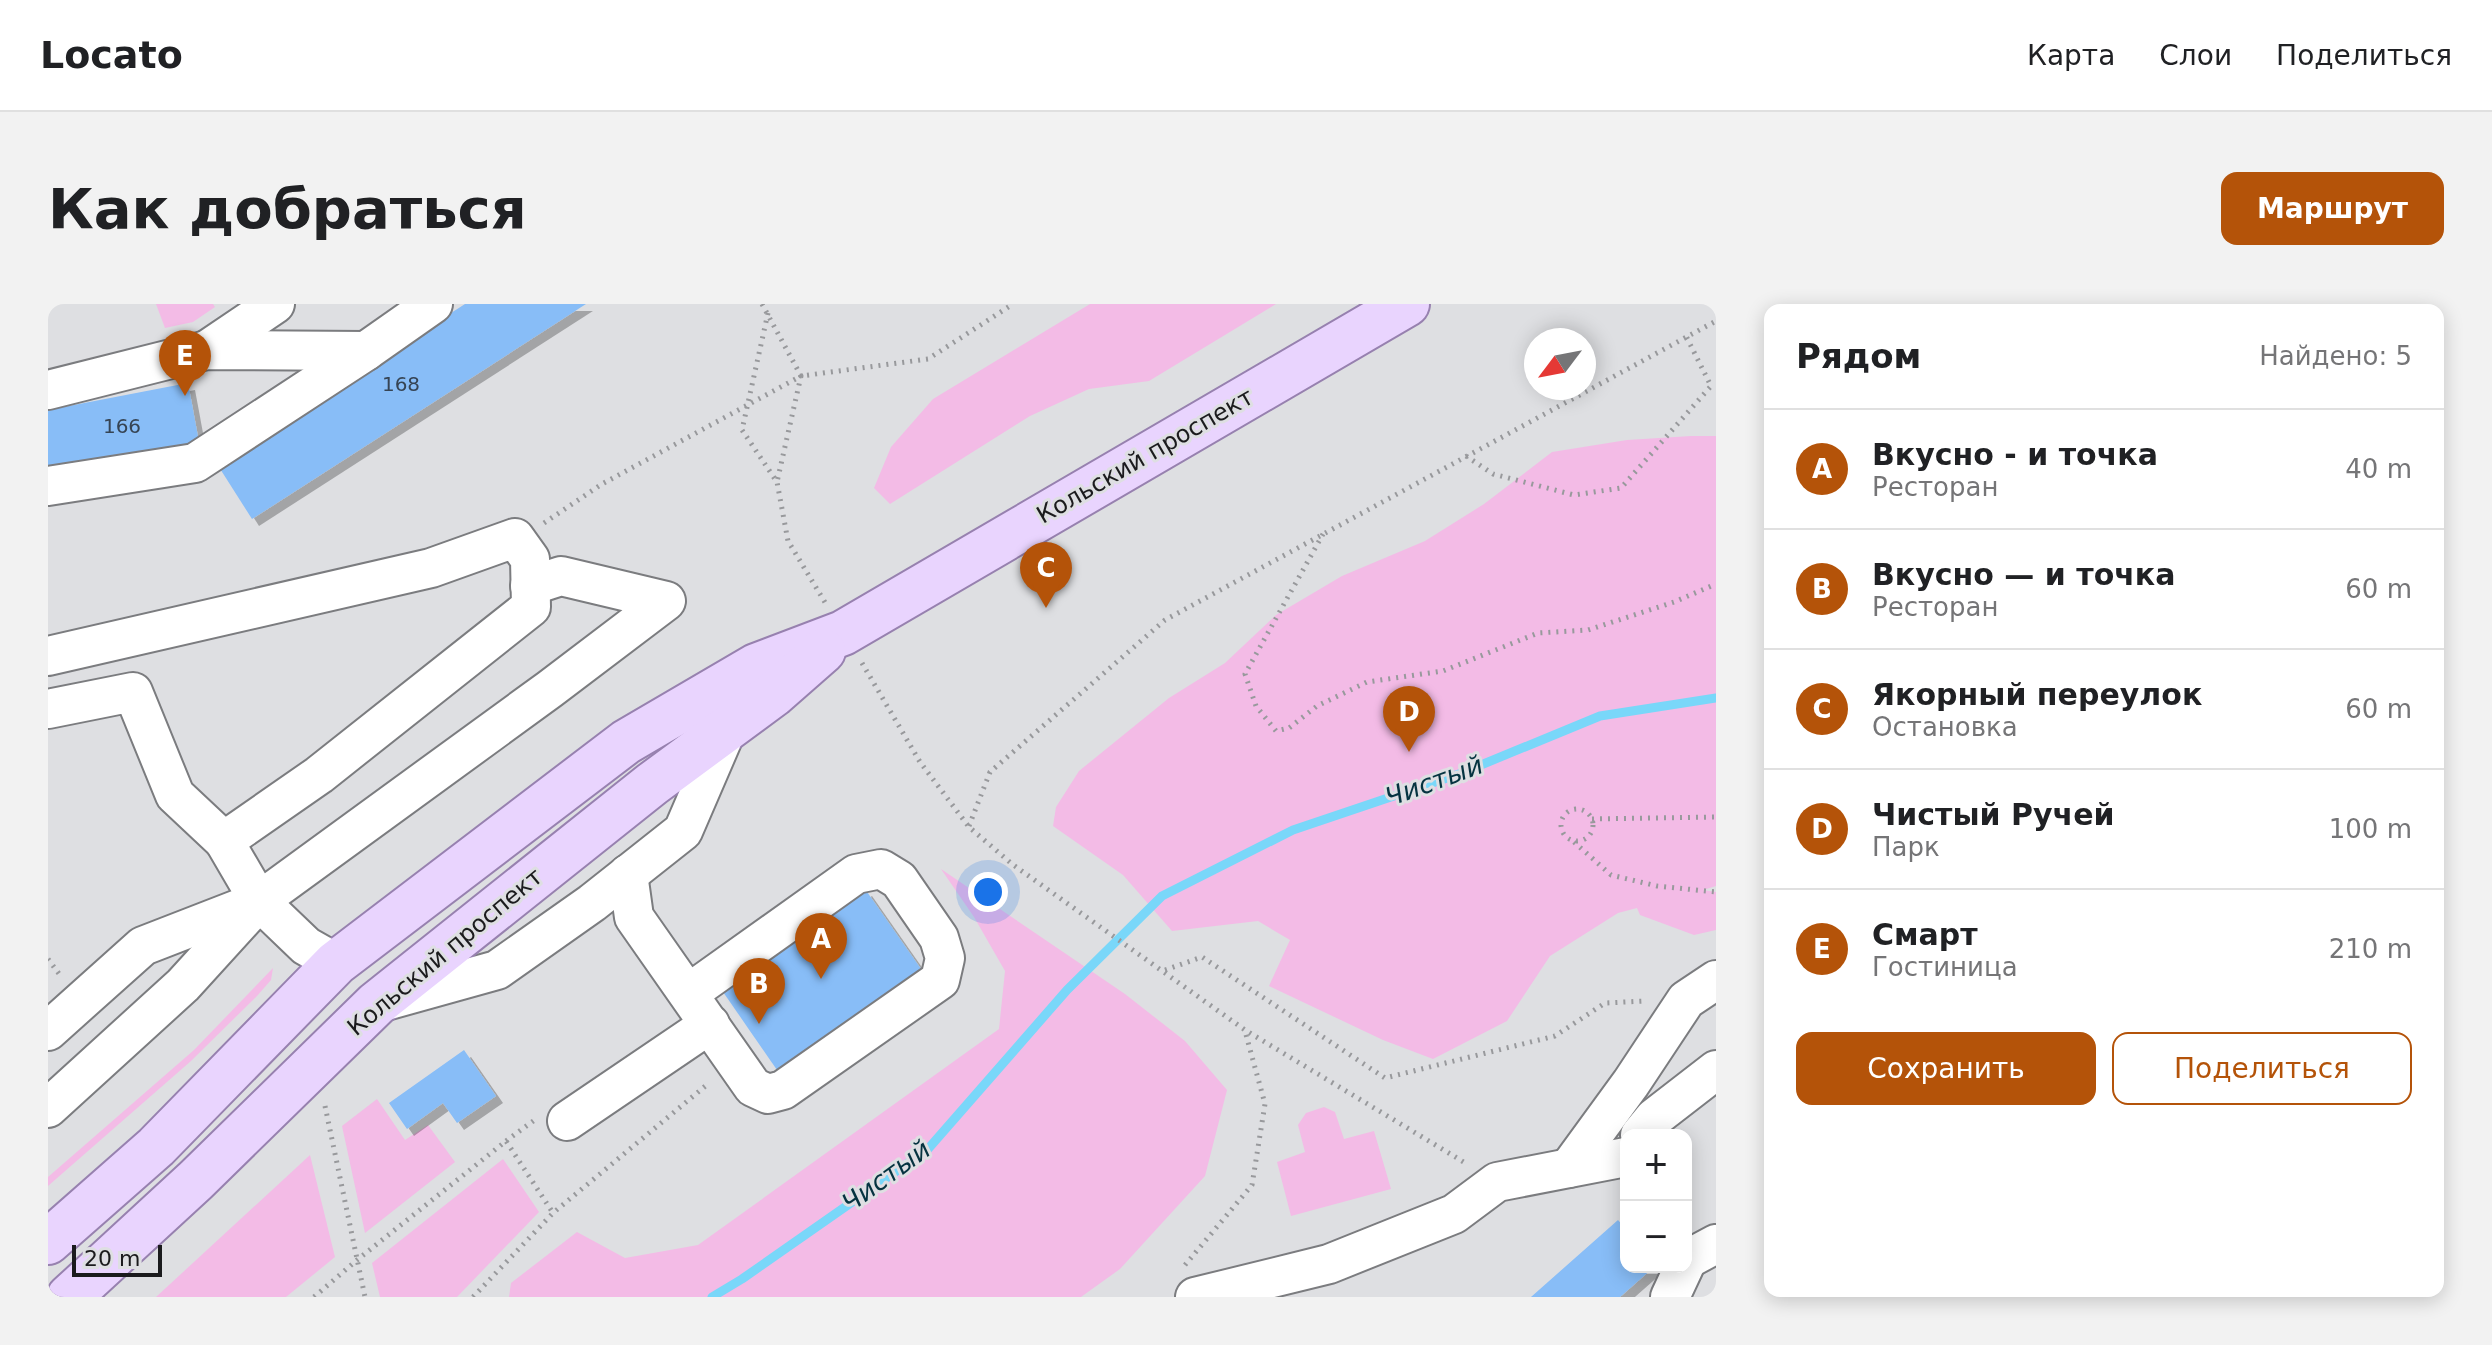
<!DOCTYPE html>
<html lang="ru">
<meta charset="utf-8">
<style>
:root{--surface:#fff;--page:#f2f2f2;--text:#202124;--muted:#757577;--line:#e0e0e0;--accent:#b45309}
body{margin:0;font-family:"DejaVu Sans",sans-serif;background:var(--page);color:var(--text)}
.controls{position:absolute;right:24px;bottom:24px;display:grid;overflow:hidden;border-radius:16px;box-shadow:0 4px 20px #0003}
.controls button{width:72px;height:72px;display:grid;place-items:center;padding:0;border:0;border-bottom:2px solid var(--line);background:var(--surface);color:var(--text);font:40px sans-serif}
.compass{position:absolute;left:1476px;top:24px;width:72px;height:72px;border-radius:50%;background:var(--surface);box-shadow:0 4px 20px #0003;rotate:238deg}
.scale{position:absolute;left:24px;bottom:20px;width:90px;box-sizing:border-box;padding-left:8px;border:4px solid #1b1b1d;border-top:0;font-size:22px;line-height:28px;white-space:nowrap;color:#1b1b1d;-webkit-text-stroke:6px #dedfe2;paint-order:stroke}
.you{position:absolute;left:940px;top:588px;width:28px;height:28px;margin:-20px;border:6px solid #fff;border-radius:50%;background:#1a73e8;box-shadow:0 0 0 12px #1a73e833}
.badge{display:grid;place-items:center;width:52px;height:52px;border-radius:50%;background:var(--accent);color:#fff;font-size:26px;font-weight:700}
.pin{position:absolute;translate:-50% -66px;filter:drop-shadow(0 2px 4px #0008)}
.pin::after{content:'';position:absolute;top:42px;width:28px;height:24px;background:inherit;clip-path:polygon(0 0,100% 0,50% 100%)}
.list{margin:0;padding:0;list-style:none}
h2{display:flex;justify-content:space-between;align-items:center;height:104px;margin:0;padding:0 32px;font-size:34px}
h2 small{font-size:26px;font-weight:400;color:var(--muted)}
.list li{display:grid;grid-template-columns:52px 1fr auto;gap:24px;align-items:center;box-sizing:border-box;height:120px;padding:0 32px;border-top:2px solid var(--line)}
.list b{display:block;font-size:30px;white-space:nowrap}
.list p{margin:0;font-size:26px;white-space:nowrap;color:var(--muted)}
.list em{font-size:26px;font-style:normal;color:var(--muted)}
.actions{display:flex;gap:16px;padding:24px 32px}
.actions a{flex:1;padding:18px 0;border:2px solid var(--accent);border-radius:16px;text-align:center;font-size:28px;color:var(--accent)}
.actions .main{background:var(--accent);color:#fff}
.map{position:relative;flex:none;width:1668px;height:993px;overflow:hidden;border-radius:16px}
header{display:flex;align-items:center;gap:48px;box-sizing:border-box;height:112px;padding:0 40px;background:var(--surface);border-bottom:2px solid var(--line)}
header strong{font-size:38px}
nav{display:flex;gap:44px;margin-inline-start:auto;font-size:28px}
.intro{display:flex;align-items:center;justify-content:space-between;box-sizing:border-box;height:192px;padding:0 48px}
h1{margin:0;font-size:56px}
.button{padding:20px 36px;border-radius:16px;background:var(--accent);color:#fff;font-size:28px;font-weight:700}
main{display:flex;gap:48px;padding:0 48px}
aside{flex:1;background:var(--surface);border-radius:16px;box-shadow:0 4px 20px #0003}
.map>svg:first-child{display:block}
.green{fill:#f3bbe6}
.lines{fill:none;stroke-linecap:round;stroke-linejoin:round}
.stream{stroke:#79d7f9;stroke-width:9}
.building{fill:#88bdf7;filter:url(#shadow)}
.minor-casing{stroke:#7b7c7f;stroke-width:42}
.major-casing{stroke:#9781af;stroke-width:48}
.path{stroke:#98999c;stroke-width:5;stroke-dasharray:2 6;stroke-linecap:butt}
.minor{stroke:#fff;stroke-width:38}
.major{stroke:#e9d4fe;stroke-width:44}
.labels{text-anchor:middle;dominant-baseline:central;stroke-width:6;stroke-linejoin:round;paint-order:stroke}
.number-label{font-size:20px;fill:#364454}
.street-label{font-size:24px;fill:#1b1b1d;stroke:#dedfe2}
.water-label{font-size:26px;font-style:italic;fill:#053340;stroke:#dedfe2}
</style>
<header>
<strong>Locato</strong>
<nav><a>Карта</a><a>Слои</a><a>Поделиться</a></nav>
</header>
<div class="intro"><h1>Как добраться</h1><a class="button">Маршрут</a></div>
<main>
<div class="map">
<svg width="1668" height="993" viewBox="0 0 1668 993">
<defs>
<filter id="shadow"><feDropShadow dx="7" dy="7" stdDeviation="0" flood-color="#0004"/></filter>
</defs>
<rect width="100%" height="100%" fill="#dedfe2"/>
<g class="green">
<polygon points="108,0 165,0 167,3 145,18 117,24"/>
<polygon points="1042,0 1228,0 1101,77 1041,85 982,112 842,200 826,184 843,143 885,95"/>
<polygon points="1643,132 1668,132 1668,582 1655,586 1668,588 1668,626 1646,631 1592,611 1589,604 1570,609 1502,652 1459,717 1385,755 1335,736 1221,682 1242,636 1210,617 1124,627 1075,571 1005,522 1008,503 1031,467 1121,394 1177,359 1228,311 1294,272 1377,237 1436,200 1504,148 1579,136"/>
<polygon points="893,565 1077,690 1137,737 1179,786 1157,872 1072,965 1033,993 461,993 463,979 529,928 577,954 650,941 951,725 957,667 926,613"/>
<polygon points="225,664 223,676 209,692 143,757 0,882 0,873 146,746"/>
<polygon points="329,795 357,836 380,821 407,858 317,929 294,822"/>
<polygon points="1276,803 1287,808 1296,835 1326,827 1343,885 1243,912 1229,858 1257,848 1250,821 1258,809"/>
<polygon points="262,851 287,953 238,993 108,993"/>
<polygon points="455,855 491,908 409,993 332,993 324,959"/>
</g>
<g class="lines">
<polyline class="stream" points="664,993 694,975 880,845 1019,686 1114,592 1245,526 1411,470 1552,412 1668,394"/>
</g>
<g class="building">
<polygon points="417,0 538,0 204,215 169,160"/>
<polygon points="140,79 151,138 0,167 0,106"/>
<polygon points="817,585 873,665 729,766 673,685"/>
<polygon points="416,746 448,792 409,819 395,799 359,825 341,799"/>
<polygon points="1570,916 1578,925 1578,963 1606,963 1572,993 1483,993"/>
</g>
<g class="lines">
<defs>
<g id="minor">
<polyline points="159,46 227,0"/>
<polyline points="0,86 159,46 318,47 385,0"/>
<polyline points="0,182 147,159 318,47"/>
<polyline points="0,352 383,264 467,234 482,255 483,303 271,471 176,537 211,597 258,642 288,659"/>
<polyline points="0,405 85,388 127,491 176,537"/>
<polyline points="580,570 586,613 705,783 720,790 735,786 892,676 897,654 891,634 851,576 833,565 808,570 641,689"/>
<polyline points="334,698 449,666 544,599 635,527 679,425"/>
<polyline points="0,727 95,642 211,597 502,385 618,297 513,272 482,282"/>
<polyline points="0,804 135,681 207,602"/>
<polyline points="519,817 662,720"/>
<polyline points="1592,831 1606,814 1668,766"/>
<polyline points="1521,864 1583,779 1638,696 1668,676"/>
<polyline points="1640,955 1668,940"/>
<polyline points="1147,993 1281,960 1406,910 1449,878 1578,853"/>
<polyline points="1622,993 1636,963"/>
</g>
<g id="major">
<polyline points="0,938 108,843 288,659 578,438 708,362 795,329 1359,0"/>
<polyline points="21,993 148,876 328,700 604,480 726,390 775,347"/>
</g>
</defs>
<use href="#minor" class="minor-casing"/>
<use href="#major" class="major-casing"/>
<g class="path">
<polyline points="714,0 753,72 880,55 965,0"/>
<polyline points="720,9 694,126 729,178 740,237 778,300"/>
<polyline points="1418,152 1445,170 1526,191 1573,184 1663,82 1638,32"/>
<polyline points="496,219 554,180 753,72 729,178"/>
<polyline points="1275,230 1197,370 1208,402 1228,427 1241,424 1269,402 1319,378 1395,367 1490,329 1540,326 1626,298 1668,280"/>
<polyline points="814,359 872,458 921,523 964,560 1197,726 1419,860"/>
<circle cx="1529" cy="521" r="16"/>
<polyline points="1544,515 1668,513"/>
<polyline points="921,522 942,468 1117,316 1668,17"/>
<polyline points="1526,538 1563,571 1609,582 1668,588"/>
<polyline points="0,655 12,671"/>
<polyline points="1117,666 1154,653 1337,774 1507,732 1557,699 1597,697"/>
<polyline points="277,802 317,993"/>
<polyline points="458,837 488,815"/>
<polyline points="1137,961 1204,881 1217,800 1197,727"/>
<polyline points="266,993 309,956 458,837 505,909"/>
<polyline points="425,993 505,909 661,779"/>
</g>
<use href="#minor" class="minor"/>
<use href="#major" class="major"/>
</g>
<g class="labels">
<g class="number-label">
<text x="353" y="80">168</text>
<text x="74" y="122">166</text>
</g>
<g class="street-label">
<text transform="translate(1097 152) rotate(-30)">Кольский проспект</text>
<text transform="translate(397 648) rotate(-40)">Кольский проспект</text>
</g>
<g class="water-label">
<text transform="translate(1386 477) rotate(-20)">Чистый</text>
<text transform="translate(838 872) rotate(-36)">Чистый</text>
</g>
</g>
</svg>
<div class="controls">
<button>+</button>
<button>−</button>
</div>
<svg class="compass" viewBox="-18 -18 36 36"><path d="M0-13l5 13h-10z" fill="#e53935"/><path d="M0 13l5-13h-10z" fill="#757577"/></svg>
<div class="scale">20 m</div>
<div class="you"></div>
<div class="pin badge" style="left:773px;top:675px">A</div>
<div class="pin badge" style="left:711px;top:720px">B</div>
<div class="pin badge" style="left:998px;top:304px">C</div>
<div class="pin badge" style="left:1361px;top:448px">D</div>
<div class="pin badge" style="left:137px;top:92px">E</div>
</div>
<aside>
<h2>Рядом<small>Найдено: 5</small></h2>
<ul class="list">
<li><span class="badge">A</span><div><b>Вкусно - и точка</b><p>Ресторан</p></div><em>40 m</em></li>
<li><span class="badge">B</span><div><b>Вкусно — и точка</b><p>Ресторан</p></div><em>60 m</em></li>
<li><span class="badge">C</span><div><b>Якорный переулок</b><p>Остановка</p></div><em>60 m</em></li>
<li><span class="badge">D</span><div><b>Чистый Ручей</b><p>Парк</p></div><em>100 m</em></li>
<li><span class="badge">E</span><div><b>Смарт</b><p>Гостиница</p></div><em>210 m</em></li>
</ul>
<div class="actions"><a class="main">Сохранить</a><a>Поделиться</a></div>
</aside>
</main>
